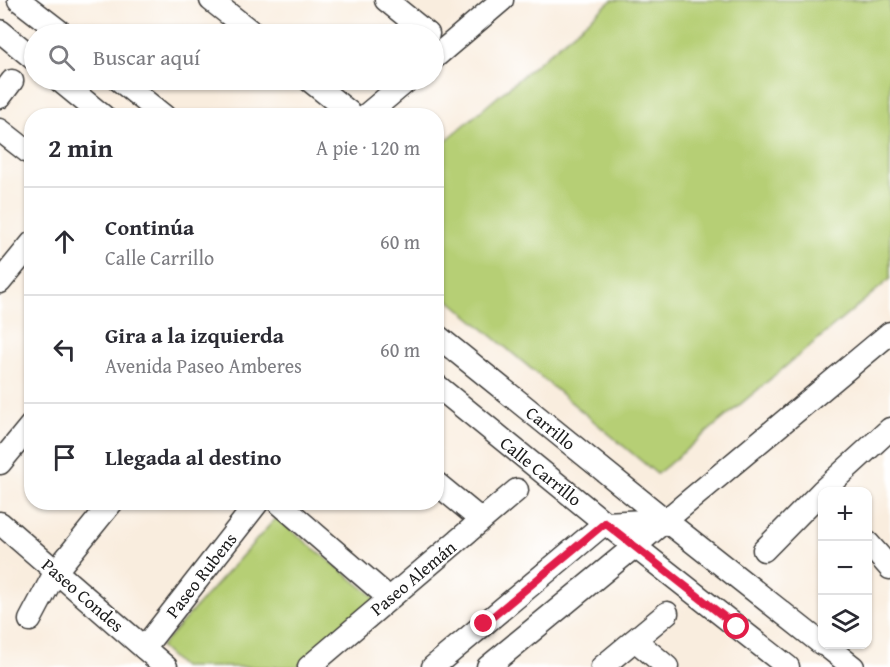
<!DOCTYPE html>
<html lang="es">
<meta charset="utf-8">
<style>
:root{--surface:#fff;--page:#f2f2f3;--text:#2b2b33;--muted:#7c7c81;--line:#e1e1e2}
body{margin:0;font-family:"Gentium Book Plus",serif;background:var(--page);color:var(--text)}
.controls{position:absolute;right:18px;bottom:18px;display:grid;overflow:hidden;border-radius:12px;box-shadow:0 2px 4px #0004}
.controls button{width:54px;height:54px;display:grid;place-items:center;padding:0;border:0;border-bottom:2px solid var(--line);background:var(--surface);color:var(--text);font:30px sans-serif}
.stop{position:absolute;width:18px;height:18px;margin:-14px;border:4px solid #e11d48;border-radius:50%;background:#fff}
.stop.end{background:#e11d48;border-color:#fff;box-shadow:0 2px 6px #0008}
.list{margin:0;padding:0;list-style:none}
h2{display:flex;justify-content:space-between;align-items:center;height:78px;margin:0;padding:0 24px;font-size:26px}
h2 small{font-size:20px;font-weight:400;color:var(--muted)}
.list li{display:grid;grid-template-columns:39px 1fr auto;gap:18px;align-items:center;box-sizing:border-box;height:108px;padding:0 24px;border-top:2px solid var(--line)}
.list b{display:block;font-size:22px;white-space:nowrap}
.list p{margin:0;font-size:20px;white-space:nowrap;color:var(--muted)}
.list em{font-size:20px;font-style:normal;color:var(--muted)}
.icon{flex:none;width:33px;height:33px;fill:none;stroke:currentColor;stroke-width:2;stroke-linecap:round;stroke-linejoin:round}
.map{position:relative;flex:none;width:890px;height:667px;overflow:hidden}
.search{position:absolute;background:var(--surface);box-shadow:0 2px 4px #0004;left:24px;top:24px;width:420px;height:66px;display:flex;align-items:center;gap:15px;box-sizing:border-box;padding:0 21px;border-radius:33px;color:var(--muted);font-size:22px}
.panel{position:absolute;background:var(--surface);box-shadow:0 2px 4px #0004;left:24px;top:108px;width:420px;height:402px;border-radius:24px}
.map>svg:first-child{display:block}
.green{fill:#b6cf74;stroke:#697648;stroke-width:1.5}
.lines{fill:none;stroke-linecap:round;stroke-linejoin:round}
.minor-casing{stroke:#3d3b39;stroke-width:25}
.minor{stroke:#fff;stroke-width:22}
.route{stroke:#e11d48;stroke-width:8}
.labels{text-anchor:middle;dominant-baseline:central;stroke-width:4.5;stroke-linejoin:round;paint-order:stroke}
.street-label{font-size:18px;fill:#1c1c1c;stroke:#fff}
</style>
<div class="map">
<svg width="890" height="667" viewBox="0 0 890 667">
<rect width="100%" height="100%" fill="#fff"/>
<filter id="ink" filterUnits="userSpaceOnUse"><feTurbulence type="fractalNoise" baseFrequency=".0167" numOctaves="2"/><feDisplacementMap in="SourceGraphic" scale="12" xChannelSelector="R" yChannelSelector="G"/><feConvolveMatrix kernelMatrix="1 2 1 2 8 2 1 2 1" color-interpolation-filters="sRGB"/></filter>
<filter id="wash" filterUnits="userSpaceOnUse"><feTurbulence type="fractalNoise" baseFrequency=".008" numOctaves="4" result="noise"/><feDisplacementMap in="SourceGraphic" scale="24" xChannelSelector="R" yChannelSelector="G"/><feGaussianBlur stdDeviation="1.35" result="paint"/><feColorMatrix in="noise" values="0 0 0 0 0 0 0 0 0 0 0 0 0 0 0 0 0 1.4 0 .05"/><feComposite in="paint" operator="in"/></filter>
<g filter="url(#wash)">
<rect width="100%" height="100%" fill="#f9edde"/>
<g class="green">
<polygon points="612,0 890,0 890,279 657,474 437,290 437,148"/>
<polygon points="276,518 377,599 297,667 182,667 160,647"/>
</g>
</g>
<g filter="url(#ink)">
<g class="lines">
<defs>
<g id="minor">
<polyline points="19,0 63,34"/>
<polyline points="211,0 254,34"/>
<polyline points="386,0 428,34"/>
<polyline points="0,31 34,59"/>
<polyline points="434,58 502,0"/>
<polyline points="59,80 103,116"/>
<polyline points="119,80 164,116"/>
<polyline points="309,80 354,116"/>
<polyline points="0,97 12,81"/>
<polyline points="365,116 408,80"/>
<polyline points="0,130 32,155"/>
<polyline points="0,282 32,243"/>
<polyline points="436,335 665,520 822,644"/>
<polyline points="436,385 605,523 788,667"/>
<polyline points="0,463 32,424"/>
<polyline points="436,483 481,520"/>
<polyline points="278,502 389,598"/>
<polyline points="0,523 166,667"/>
<polyline points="868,543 890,568"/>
<polyline points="764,550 822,491 890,429"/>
<polyline points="30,620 56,571 112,502"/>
<polyline points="635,640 667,667"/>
<polyline points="824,644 853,667"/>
<polyline points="144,648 258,502"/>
<polyline points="309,667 517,490"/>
<polyline points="433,667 605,523 665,520"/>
<polyline points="488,667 635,546 890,333"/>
<polyline points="602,667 667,613"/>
</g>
</defs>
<use href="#minor" class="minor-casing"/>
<use href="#minor" class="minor"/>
</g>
</g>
<g class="lines" filter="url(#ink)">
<polyline class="route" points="484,624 605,523 737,627"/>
</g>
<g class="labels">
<g class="street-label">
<text transform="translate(551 428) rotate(39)">Carrillo</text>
<text transform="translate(541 471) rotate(39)">Calle Carrillo</text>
<text transform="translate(201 575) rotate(-52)">Paseo Rubens</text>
<text transform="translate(413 578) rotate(-40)">Paseo Alemán</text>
<text transform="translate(83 595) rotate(41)">Paseo Condes</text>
</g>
</g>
</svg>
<div class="controls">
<button>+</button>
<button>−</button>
<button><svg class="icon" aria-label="layers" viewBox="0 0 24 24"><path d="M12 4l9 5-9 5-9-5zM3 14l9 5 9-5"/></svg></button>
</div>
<div class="stop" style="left:737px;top:627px"></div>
<div class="stop end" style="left:484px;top:624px"></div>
<div class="search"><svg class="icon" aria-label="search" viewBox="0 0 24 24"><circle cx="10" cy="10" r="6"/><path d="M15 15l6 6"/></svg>Buscar aquí</div>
<section class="panel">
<h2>2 min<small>A pie · 120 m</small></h2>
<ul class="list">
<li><svg class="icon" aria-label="ahead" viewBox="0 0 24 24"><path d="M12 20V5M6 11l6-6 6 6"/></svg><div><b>Continúa</b><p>Calle Carrillo</p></div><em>60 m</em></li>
<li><svg class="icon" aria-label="left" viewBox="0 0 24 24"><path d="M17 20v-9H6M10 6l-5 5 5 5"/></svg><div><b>Gira a la izquierda</b><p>Avenida Paseo Amberes</p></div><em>60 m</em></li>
<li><svg class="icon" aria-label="arrive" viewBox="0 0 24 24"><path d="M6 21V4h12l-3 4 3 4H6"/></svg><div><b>Llegada al destino</b></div></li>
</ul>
</section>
</div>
